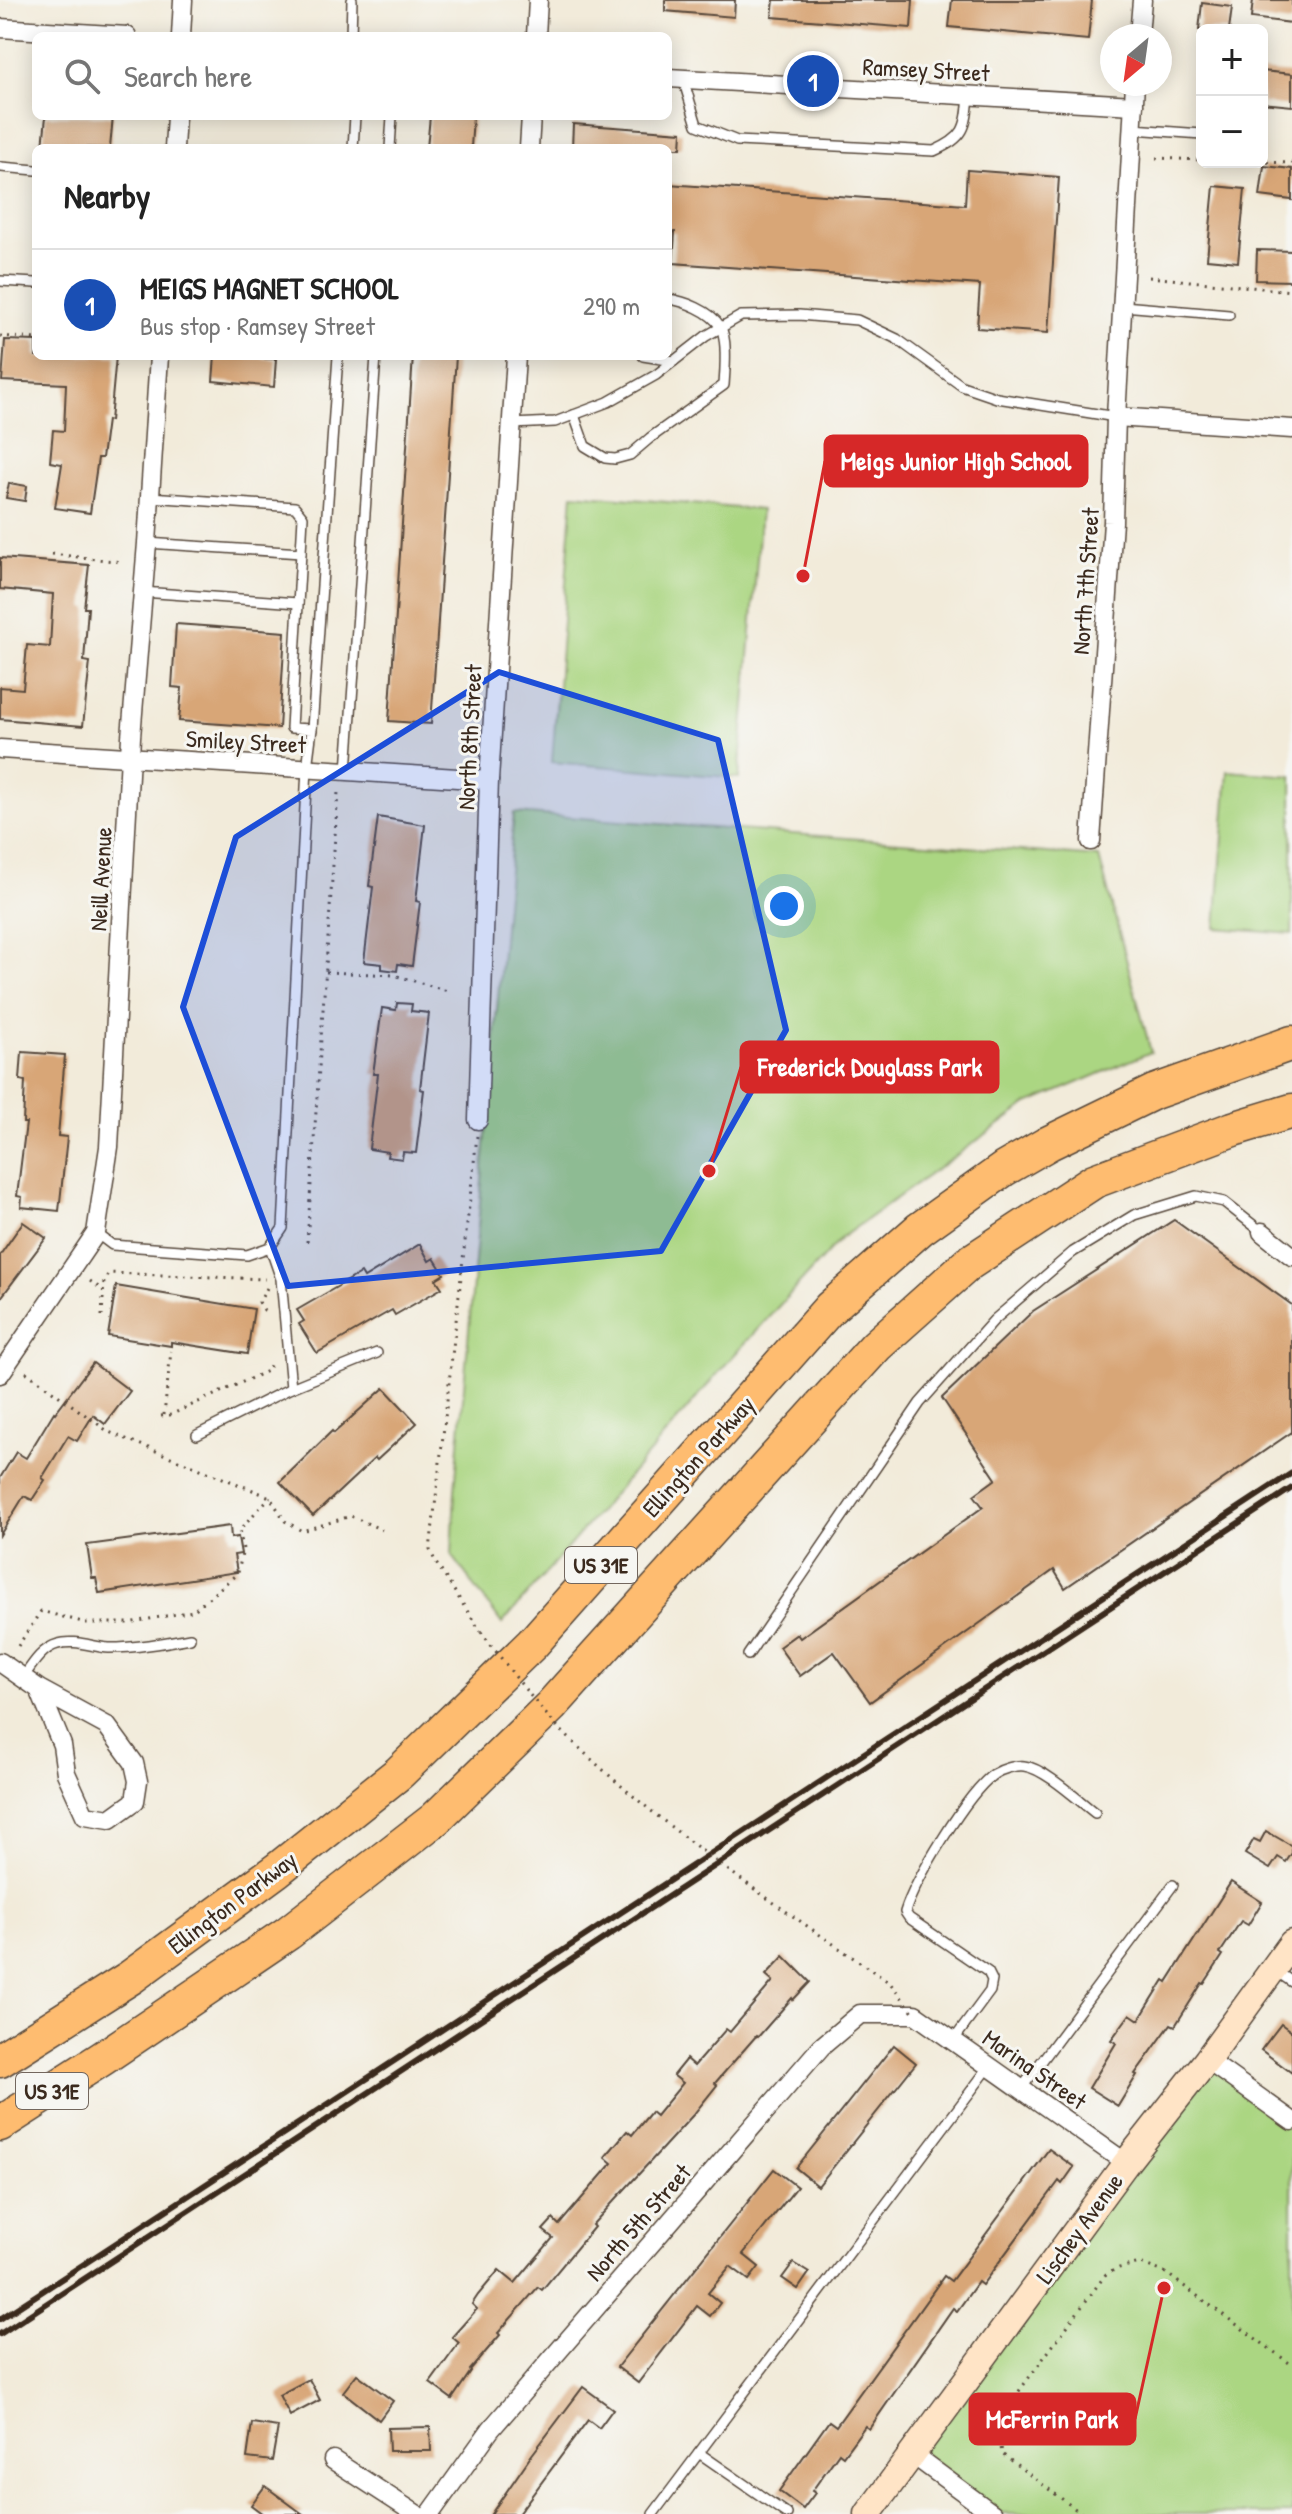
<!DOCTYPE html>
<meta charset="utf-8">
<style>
:root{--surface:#fff;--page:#f2f2f2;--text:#222;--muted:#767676;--line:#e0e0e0;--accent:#7c3aed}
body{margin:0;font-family:"Patrick Hand",sans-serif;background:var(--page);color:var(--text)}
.controls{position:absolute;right:24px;top:24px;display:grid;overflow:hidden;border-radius:12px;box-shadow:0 4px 20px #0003}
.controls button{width:72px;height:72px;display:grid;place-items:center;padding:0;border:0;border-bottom:2px solid var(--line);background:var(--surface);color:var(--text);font:40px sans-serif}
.compass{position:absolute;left:1100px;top:24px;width:72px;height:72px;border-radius:50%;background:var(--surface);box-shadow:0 4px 20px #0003;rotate:209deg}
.you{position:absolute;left:784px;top:906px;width:28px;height:28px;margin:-20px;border:6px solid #fff;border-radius:50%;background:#1a73e8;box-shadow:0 0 0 12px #1a73e833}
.badge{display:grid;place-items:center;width:52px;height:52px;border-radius:50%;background:var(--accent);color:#fff;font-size:26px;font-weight:700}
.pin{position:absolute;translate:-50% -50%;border:4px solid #fff;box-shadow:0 2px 8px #0006}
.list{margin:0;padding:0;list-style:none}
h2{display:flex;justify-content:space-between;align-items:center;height:104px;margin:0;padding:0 32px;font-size:34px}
h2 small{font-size:26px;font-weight:400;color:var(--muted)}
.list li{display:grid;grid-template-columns:52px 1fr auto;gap:24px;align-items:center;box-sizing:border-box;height:112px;padding:0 32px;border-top:2px solid var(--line)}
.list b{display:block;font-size:30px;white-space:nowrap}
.list p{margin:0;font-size:26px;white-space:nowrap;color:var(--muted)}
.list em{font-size:26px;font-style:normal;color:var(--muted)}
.icon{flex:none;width:44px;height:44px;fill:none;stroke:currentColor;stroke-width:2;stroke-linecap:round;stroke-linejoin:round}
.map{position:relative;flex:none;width:1292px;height:2514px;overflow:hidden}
.search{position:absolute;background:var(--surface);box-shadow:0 4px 20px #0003;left:32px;top:32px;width:640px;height:88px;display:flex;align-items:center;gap:20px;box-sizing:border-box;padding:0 28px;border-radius:12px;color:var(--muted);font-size:30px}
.panel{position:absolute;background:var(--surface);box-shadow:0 4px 20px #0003;left:32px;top:144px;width:640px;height:216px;border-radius:12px}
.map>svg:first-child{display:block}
.green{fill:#abd682;stroke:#738050;stroke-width:2}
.building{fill:#d8a677}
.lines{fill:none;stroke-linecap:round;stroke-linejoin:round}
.lane-casing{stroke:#56473a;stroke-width:12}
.street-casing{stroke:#56473a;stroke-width:21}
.secondary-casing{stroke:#56473a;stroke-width:29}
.highway-casing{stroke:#56473a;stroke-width:37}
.path{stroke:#56473a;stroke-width:3;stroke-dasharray:2 6;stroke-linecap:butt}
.lane{stroke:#fff;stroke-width:9}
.street{stroke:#fff;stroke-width:18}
.secondary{stroke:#ffe4c6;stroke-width:26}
.highway{stroke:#febc70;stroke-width:34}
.rail{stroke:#3b2a1e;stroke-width:6}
.path-bridge{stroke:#56473a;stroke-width:3;stroke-dasharray:2 6;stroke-linecap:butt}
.marked{fill:#1d4ed8;fill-opacity:0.2;stroke:#1d4ed8;stroke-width:6;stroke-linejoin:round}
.labels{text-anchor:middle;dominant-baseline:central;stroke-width:6;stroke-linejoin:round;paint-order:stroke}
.shield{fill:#f6f6f2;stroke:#73675e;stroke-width:2}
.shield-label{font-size:22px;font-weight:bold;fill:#3b2a1e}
.street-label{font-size:24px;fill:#3b2a1e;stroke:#f6f6f2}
.leader{fill:none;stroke:#d62828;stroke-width:3}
.callout-dot{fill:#d62828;stroke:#f6f6f2;stroke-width:3}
.callout{fill:#d62828;stroke:#d62828;stroke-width:3}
.callout-label{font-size:26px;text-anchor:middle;font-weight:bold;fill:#fff}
</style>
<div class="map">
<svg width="1292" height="2514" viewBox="0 0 1292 2514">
<rect width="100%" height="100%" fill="#f6f6f2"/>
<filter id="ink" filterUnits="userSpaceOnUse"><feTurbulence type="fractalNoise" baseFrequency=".0125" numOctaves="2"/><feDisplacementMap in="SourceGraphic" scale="16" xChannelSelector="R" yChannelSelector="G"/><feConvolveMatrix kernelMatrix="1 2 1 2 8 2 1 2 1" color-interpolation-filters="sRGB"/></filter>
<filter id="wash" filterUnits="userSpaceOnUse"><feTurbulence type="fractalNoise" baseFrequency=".006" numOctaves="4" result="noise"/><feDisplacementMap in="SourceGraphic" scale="32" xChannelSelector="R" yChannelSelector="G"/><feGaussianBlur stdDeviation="1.8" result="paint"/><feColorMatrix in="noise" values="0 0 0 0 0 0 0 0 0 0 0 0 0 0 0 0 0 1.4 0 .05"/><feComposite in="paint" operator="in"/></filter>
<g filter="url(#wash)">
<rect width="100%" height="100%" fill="#f2ebda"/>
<g class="green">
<polygon points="573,494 761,510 739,778 552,762"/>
<polygon points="1228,771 1292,776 1292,934 1216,928"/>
<polygon points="514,813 1099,857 1151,1052 1028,1104 841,1238 725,1365 502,1624 452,1555 455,1490"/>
<polygon points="1207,2060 1292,2121 1292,2514 994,2514 912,2454"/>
</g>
<g id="blocks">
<g class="building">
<polygon points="665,0 735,0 734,17 665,11"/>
<polygon points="774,0 913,0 911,28 772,17"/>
<polygon points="952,0 1092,0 1088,40 949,27"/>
<polygon points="1253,0 1292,0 1292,23 1251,18"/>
<polygon points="1202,3 1232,7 1229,30 1199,30"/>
<polygon points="1262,71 1292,74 1292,106 1262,103"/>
<polygon points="46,116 113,116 110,148 43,147"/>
<polygon points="430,116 473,116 471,148 427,148"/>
<polygon points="573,124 682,132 681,148 572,148"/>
<polygon points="1264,166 1292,169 1292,200 1260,196"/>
<polygon points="967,170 1059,177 1048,333 977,328 980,285 673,263 675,232 668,232 668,184 965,205"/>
<polygon points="1214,186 1245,189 1238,262 1207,259"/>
<polygon points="1257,250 1292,251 1292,281 1256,280"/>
<polygon points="5,340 36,341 36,356 116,356 110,421 107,420 102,458 98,458 90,513 55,508 62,464 50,462 53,430 64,431 66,384 2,381"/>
<polygon points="215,356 276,359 274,387 213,381"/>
<polygon points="413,356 456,356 431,724 389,721"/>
<polygon points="9,483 27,486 25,501 6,498"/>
<polygon points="0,558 89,565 84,608 88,608 84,661 90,662 83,726 0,719 0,687 23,689 27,645 50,647 53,594 0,589"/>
<polygon points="176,624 285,632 279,728 179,721 182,688 172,687"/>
<polygon points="378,817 425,825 416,901 420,902 412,966 398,964 397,971 382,969 382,964 364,962 373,887 369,886"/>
<polygon points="397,1003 412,1004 411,1011 429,1013 420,1089 424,1090 416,1153 403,1152 402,1159 387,1157 388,1152 369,1149 378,1074 373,1074 382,1008 396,1010"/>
<polygon points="22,1052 65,1055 58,1136 67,1137 59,1211 21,1207 22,1197 17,1196 26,1123 23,1123 25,1081 20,1080"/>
<polygon points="1174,1220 1292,1305 1292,1432 1065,1588 1054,1570 870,1702 834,1652 800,1676 779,1647 797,1634 800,1638 983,1507 974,1495 996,1479 942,1398 1033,1311"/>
<polygon points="23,1222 46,1238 0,1299 0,1255"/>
<polygon points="420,1244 429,1261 434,1258 444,1274 436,1279 442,1288 395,1315 392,1310 317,1353 299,1324 304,1321 297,1310 361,1273 364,1278"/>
<polygon points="116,1286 254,1309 247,1354 171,1342 171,1346 108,1336"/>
<polygon points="93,1363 130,1391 105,1424 93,1415 77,1441 68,1436 42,1478 45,1480 32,1500 24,1496 0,1535 0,1478 16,1452 26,1458 54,1412 55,1413"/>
<polygon points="384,1388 417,1423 377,1460 375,1458 313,1516 280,1482 332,1431 334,1433"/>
<polygon points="230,1526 231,1538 238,1537 241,1554 234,1555 237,1572 99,1593 96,1578 92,1578 87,1545"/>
<polygon points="1266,1831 1292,1846 1292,1853 1286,1862 1278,1857 1270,1869 1245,1854 1254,1839 1260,1842"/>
<polygon points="1231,1882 1262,1902 1248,1925 1241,1921 1220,1953 1223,1955 1204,1984 1202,1983 1175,2026 1171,2024 1135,2074 1137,2075 1118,2106 1089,2088 1116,2043 1111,2040 1130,2014 1139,2020 1164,1980 1167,1982"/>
<polygon points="784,1956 810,1982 793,2000 792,1998 758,2037 756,2036 715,2083 717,2085 693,2115 592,2225 594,2227 542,2290 538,2287 498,2333 500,2335 470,2370 471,2371 452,2399 430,2383 459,2343 452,2337 477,2309 472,2304 478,2295 499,2270 515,2283 553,2238 543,2230 553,2219 559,2225 612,2163 605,2157 627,2131 632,2135 651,2112 656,2116 683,2083 673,2075 686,2059 694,2066 726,2029 730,2032 773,1981 766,1975"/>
<polygon points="1281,2024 1292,2032 1292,2073 1261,2050"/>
<polygon points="894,2045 916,2063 818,2186 796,2168"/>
<polygon points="1049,2149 1074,2167 1062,2184 1059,2181 982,2285 978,2282 957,2311 953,2308 869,2429 865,2426 843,2456 839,2453 812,2491 815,2493 803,2509 779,2491 829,2421 836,2426 944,2276 951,2281"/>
<polygon points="774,2169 797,2187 743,2254 759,2267 749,2280 730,2266 708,2293 720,2303 710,2316 697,2306 638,2383 617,2367"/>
<polygon points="793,2263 809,2273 798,2289 782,2278"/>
<polygon points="357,2374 393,2401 379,2420 343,2392"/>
<polygon points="309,2379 320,2400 290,2416 279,2395"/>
<polygon points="583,2387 613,2409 599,2428 588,2420 518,2514 491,2514 531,2456"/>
<polygon points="252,2423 278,2427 272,2461 247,2458"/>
<polygon points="430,2427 431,2451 389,2451 388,2428"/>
<polygon points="265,2486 303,2514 263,2514 251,2505"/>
</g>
</g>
</g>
<g filter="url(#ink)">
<use href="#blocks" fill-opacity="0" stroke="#56473a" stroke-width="2"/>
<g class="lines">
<defs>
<g id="lane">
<polyline points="351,36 352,0"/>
<path d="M683 79 697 125 737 141 934 151C965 137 966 129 969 96"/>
<polyline points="1133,129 1202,134"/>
<polyline points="353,148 355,116"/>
<polyline points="390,148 392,116"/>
<polyline points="1,167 36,170"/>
<polyline points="0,281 36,283"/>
<polyline points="1123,306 1229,315"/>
<polyline points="643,356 674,361"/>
<path d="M574 415 585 446 605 458 615 459 630 455 650 438 724 385C725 370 728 338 720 326 710 311 685 301 668 299"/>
<polyline points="512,424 555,422 608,402 656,375 706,336 741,316 799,315 857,320 897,339 962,386 997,398 1116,417"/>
<polyline points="147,543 301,553"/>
<polyline points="142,592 298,603"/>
<polyline points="312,729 338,356"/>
<polyline points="347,771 376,356"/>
<polyline points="96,1233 112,1245 247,1255 270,1247 283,1228 307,768 312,729 291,728 303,517 295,507 150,497"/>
<polyline points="291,1388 377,1353"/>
<polyline points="197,1435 291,1388 281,1279 270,1247"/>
<polyline points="748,1655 920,1403 994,1320 1073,1252 1134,1215 1196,1196 1224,1202 1262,1232"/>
<path d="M23 1678C32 1665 42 1648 58 1644 74 1639 93 1647 109 1648 136 1648 163 1643 190 1638"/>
<polyline points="1276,1971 1292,1982"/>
<path d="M953 2041 990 1991 992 1980 988 1972 909 1918 905 1912C915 1880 967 1793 994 1774 1002 1769 1015 1765 1024 1766 1044 1768 1078 1800 1095 1813"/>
<polyline points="1021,2089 1173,1885"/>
<polyline points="699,2453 787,2514"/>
<polyline points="653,2514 989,2067"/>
</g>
<g id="street">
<polyline points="0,28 127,36"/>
<polyline points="181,36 183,0"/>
<polyline points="536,36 538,0"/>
<polyline points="1139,36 1142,0"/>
<polyline points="668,78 1134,105"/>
<polyline points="174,148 176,116"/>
<polyline points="529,148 531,116"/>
<polyline points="1116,417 1292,429"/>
<polyline points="0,749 489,780"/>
<polyline points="1091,841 1113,522 1116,417 1135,84"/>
<polyline points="478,1120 489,780 516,356"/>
<polyline points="1262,1232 1292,1256"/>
<polyline points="0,1374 96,1233 109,1147 131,737 147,543 159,356"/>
<polyline points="0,1662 39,1689 107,1726 134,1763 138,1781 135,1801 110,1819 85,1815 66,1773 62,1745 39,1689"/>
<polyline points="1207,2060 1292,2121"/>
<polyline points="912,2454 993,2514"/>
<polyline points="333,2460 416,2514"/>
<polyline points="430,2514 491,2429 821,2047 860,2014 915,2014 1126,2163"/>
</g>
<polyline id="secondary" points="868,2514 1126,2163 1207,2060 1292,1943"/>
<g id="highway">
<polyline points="0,2060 131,1977 277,1870 399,1773 532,1644 830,1308 920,1229 1004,1169 1049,1143 1154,1092 1292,1043"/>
<polyline points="0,2124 103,2058 288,1933 435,1819 551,1706 876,1346 969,1263 1094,1181 1233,1129 1292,1111"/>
</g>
</defs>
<use href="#lane" class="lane-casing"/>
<use href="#street" class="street-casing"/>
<use href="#secondary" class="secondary-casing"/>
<use href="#highway" class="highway-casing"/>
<g class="path">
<polyline points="1156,158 1202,160"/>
<polyline points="1259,162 1292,163"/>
<polyline points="1149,277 1292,291"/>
<polyline points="0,336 36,339"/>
<polyline points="52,554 123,562"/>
<polyline points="326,972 394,975 451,992"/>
<polyline points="477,1136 430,1550 436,1563 481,1632"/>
<polyline points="307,1242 338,792"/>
<polyline points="90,1281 104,1291"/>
<polyline points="267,1288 259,1302 264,1310 270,1312"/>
<polyline points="102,1316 104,1281 109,1273 265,1279"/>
<polyline points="26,1372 109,1432 270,1497 285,1521 302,1531 351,1516 382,1530"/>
<polyline points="164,1415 171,1351"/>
<polyline points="161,1416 170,1415 267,1371 273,1360"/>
<polyline points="18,1646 41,1611 86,1623 128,1623 193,1611 238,1573 243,1549 239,1530 270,1497"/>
<polyline points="1082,2514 1002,2454 999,2433 1008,2406 1106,2274 1119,2268 1140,2263 1166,2273 1292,2365"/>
</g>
<use href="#lane" class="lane"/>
<use href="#street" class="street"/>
<use href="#secondary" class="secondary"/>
<use href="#highway" class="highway"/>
<g class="rail">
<polyline points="0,2319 1292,1473"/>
<polyline points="0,2334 1292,1488"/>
</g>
<path class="path-bridge" d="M481 1632C510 1669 537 1708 571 1740 667 1833 780 1907 890 1983L915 2014"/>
</g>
</g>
<path class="marked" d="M499 672 718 740 786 1030 661 1251 288 1286 183 1007 236 837Z"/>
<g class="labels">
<g class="shield">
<rect x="565" y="1547" width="72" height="36" rx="6"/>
<rect x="16" y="2073" width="72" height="36" rx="6"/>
</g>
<g class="shield-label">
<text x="601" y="1565">US 31E</text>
<text x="52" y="2091">US 31E</text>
</g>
<g class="street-label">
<text transform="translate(926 69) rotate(3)">Ramsey Street</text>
<text transform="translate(1085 581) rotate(-86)">North 7th Street</text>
<text transform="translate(469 737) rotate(-87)">North 8th Street</text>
<text transform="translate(246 741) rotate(3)">Smiley Street</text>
<text transform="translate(100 879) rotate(-87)">Neill Avenue</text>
<text transform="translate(698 1456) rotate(-48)">Ellington Parkway</text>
<text transform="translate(232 1902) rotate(-37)">Ellington Parkway</text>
<text transform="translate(1035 2069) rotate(35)">Marina Street</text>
<text transform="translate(638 2222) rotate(-49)">North 5th Street</text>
<text transform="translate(1079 2228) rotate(-54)">Lischey Avenue</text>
</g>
</g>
<path class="leader" d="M803 576L825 461M709 1171L741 1067M1164 2288L1135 2419"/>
<g class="callout-dot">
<circle cx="803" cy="576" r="8"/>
<circle cx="709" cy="1171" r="8"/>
<circle cx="1164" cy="2288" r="8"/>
</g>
<g class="callout">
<rect x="825" y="436" width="262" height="50" rx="8"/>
<rect x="741" y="1042" width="257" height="50" rx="8"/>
<rect x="970" y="2394" width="165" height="50" rx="8"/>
</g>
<g class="callout-label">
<text x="956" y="470">Meigs Junior High School</text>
<text x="870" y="1076">Frederick Douglass Park</text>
<text x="1052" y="2428">McFerrin Park</text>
</g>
</svg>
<div class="controls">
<button>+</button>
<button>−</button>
</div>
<svg class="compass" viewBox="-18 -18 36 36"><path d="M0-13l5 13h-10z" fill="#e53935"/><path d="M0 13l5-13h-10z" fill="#767676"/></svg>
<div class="you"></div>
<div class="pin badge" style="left:813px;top:81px;background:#1a4fb4">1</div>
<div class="search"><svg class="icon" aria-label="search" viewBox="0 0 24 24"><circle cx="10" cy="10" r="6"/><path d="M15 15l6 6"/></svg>Search here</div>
<section class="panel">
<h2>Nearby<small></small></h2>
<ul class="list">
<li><span class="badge" style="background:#1a4fb4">1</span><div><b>MEIGS MAGNET SCHOOL</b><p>Bus stop · Ramsey Street</p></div><em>290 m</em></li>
</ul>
</section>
</div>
